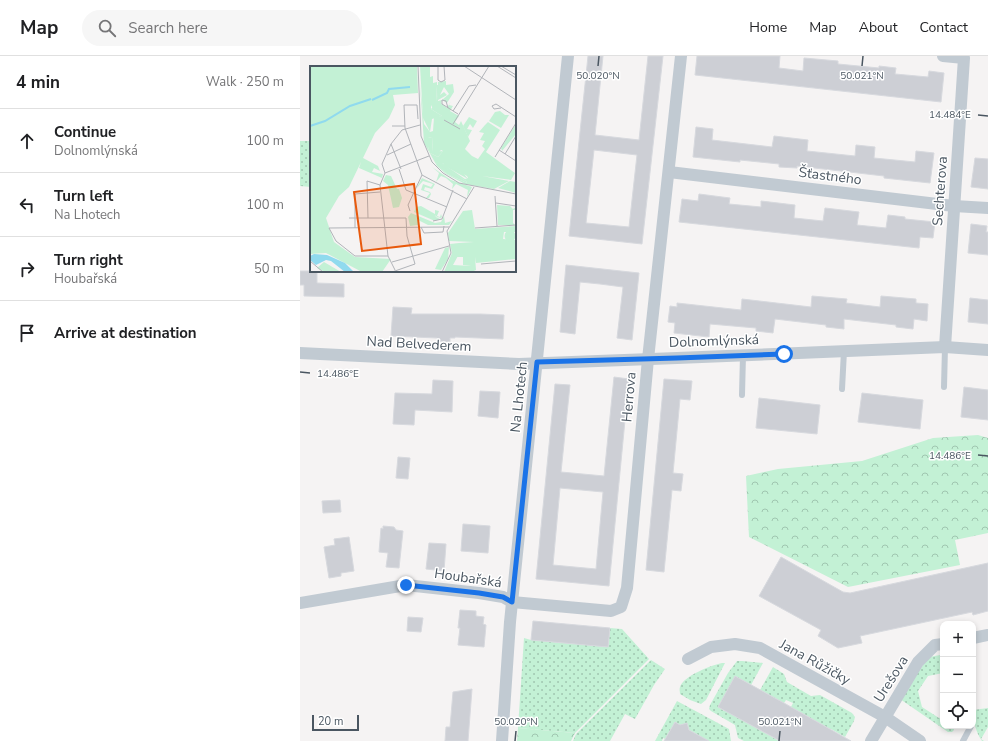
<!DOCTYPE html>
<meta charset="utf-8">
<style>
:root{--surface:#fff;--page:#f6f6f6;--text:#202124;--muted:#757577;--line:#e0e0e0}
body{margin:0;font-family:"Nunito Sans",sans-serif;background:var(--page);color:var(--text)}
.controls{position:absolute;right:12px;bottom:12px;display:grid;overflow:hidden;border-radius:8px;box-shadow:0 2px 6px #0003}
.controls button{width:36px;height:36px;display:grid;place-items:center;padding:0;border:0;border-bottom:1px solid var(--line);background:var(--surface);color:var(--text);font:20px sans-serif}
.scale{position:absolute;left:12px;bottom:10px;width:47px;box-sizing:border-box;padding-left:4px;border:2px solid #4a5661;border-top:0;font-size:11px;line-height:14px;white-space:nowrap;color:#4a5661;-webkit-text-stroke:3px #fff;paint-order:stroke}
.stop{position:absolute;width:12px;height:12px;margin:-9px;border:3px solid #1a73e8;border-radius:50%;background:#fff}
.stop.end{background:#1a73e8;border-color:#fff;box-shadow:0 1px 4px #0008}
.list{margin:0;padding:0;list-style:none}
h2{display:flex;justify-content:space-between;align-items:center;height:52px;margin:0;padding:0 16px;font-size:17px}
h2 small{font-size:13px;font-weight:400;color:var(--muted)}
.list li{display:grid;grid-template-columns:26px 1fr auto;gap:12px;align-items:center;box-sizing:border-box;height:64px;padding:0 16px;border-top:1px solid var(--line)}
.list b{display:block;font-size:15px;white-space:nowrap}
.list p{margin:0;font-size:13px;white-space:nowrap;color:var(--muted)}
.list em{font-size:13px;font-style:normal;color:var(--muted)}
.icon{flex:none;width:22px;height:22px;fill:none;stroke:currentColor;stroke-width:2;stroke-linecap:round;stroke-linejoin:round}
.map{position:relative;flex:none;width:688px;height:685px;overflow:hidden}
header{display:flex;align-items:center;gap:24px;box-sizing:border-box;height:56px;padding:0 20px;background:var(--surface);border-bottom:1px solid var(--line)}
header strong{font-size:19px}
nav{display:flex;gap:22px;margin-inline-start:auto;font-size:14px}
.search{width:280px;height:36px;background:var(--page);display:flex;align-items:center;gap:10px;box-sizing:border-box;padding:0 14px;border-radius:22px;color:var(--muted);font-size:15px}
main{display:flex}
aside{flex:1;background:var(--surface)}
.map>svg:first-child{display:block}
.grass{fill:url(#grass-dots)}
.forest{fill:url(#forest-crowns)}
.building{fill:#cdcfd5;stroke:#d7d9de;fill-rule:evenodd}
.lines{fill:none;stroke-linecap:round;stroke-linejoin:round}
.lane{stroke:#c1cad2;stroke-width:6}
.street{stroke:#c1cad2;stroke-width:12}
.route{stroke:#1a73e8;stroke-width:5}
.ticks{fill:none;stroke:#4a5661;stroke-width:1.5}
.labels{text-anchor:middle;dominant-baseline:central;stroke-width:3;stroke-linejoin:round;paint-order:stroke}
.street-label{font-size:14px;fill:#4a5661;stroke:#fff}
.inset-river{fill:none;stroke:#90daee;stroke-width:2}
.inset-road{fill:none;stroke:#b1b4b9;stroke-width:1}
.view{fill:#e8590c;fill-opacity:0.15;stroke:#e8590c;stroke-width:2}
.inset-edge{fill:none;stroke:#4a5661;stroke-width:2}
.ticks-label{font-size:10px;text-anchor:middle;fill:#4a5661;stroke:#fff;stroke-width:3;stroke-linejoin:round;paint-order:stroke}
</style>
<header>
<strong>Map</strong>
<div class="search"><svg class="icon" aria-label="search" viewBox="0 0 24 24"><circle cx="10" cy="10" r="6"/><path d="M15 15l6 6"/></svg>Search here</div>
<nav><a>Home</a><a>Map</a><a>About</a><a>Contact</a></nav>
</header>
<main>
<aside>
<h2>4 min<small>Walk · 250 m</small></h2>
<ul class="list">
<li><svg class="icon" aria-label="ahead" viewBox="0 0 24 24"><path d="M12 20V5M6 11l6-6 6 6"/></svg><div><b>Continue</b><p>Dolnomlýnská</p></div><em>100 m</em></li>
<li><svg class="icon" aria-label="left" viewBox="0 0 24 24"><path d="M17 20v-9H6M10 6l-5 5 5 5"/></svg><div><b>Turn left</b><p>Na Lhotech</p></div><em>100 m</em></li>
<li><svg class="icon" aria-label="right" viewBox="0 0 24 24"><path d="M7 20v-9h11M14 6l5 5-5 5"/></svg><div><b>Turn right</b><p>Houbařská</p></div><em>50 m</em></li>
<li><svg class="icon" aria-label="arrive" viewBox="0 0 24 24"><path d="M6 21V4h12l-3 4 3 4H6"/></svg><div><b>Arrive at destination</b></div></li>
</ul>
</aside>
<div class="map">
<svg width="688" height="685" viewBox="0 0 688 685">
<defs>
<pattern id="grass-dots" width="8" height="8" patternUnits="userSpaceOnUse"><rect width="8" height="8" fill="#c3f1d5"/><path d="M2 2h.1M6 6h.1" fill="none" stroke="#a0c6b0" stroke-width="1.8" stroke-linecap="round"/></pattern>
<pattern id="forest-crowns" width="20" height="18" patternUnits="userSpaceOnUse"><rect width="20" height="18" fill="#c3f1d5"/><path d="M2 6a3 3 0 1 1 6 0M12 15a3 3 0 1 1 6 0" fill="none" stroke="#a0c6b0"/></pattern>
</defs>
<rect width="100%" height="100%" fill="#f5f3f3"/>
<g class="grass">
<polygon points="0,85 11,85 11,131 0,130"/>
<polygon points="310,572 322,573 349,603 275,677 218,672 224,582 231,584 308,591"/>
<polygon points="640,599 643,610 643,617 628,620 618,635 622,651 639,662 643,661 643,670 654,670 654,674 652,676 648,676 600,643 601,639 629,601"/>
<polygon points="351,604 365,613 354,629 335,663 325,658 310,685 273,685 276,678"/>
<polygon points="437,605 442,605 463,607 451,629 435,620 422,645 421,645 418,651 424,655 425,654 479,685 444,685 438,682 435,669 411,655 409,653 410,649 428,617"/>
<path d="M422 607H425L406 644 401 648 390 644 380 638C380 636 379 633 380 631 383 620 412 609 422 607Z"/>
<polygon points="473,611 484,618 487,626 511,640 520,639 552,657 555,661 554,665 545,681 531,673 530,673 491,651 493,647 486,644 484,647 460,634"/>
<polygon points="377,645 429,673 431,685 390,685 395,677 389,674 387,667 380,669 375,666 365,683 363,682 362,685 355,685"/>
<path d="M688 652V671L681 683 684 685H682C676 677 673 665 673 654Z"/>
</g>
<g class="forest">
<polygon points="678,379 688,382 688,477 655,484 660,509 548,531 449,481 446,420 478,413 562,405 633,382"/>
<polygon points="218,672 275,677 271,685 217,685"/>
</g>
<g class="building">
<path d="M288 0H303L295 79 339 84 348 0H363L342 188 269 180ZM294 94 337 99 329 171 286 167Z"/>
<polygon points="397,0 480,0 479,12 503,15 504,2 538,5 538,8 579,12 579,10 596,12 595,18 628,21 629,15 644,17 641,46 395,19"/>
<polygon points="396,71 413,73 412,84 472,91 474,80 508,84 507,95 555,100 556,89 575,91 574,102 615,106 616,95 634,97 630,127 584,122 584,120 497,110 497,112 479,111 479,108 440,104 440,106 393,101"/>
<polygon points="675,102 688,103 688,133 671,131"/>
<polygon points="399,138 430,142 429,148 461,151 461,145 495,149 494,162 523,165 525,152 559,156 557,169 586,172 588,159 605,161 605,163 635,166 633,182 620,181 619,192 379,166 382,143 398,145"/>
<polygon points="671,168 687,170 686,176 688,176 688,199 668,197"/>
<polygon points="266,209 339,217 332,284 317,282 323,231 300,228 280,226 275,278 260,276"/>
<polygon points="0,215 17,215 17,227 44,228 44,241 4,240 4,229 0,229"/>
<polygon points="512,240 547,243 546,247 580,251 581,240 616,243 616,247 628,248 627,265 614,263 613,273 596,271 596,269 544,263 544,273 526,271 526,269 475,263 473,277 456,275 456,272 410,268 409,281 374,277 375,267 368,266 370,250 377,251 377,247 441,254 442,243 511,251"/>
<polygon points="670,242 688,244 688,268 668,266"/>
<polygon points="93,251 112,252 111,258 180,258 204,259 203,283 155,281 155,282 150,282 150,286 137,286 137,282 91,280"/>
<path d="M314 321 329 323 309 530 236 523 255 328 270 329 261 416 304 420ZM260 432 303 436 296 513 253 509Z"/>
<polygon points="364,323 392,325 390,344 380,343 373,417 383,418 381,435 372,434 364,516 346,514"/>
<polygon points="133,324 153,325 152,356 115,354 114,369 93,368 95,337 132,338"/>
<polygon points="664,331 688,334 688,364 661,361"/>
<polygon points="180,335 200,336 198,362 178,360"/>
<polygon points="562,337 623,344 620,373 558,366"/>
<polygon points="459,342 520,349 517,378 456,372"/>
<polygon points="98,401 110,402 108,423 96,422"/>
<polygon points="40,444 41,456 23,457 22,445"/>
<polygon points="163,468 190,470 188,497 161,495"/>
<polygon points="83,470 94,471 96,474 103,475 99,512 86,511 88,497 79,496 81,472 83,473"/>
<polygon points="49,481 54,515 41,517 41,520 29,522 24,491 35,489 34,483"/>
<polygon points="129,487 146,488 144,515 126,513"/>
<polygon points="481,501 543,536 550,537 688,507 688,555 673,559 672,556 560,580 562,587 538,592 518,580 521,574 459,540"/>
<polygon points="160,554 176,555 176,560 184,561 183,568 186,569 184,591 158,589 160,572 158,572"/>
<polygon points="108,561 123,562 121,576 107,575"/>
<polygon points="233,565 310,572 308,591 231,584"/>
<polygon points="435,620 484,647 551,685 480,685 418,651"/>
<polygon points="172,633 168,685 145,685 146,671 150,671 153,636"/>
<polygon points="375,666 380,669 387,667 389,674 409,685 364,685"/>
</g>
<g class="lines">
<g class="lane">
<polyline points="644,331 645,291"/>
<polyline points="542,333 544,295"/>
<polyline points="442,339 443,299"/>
<polyline points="663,685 671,670"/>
</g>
<g class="street">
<polyline points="643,0 664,2 645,291"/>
<polyline points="369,116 654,150 688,152"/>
<polyline points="0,297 219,308 377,302 645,291 688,294"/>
<polyline points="0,547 106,529 179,537 203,541 212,546 311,555 321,551 327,532 348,303 381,0"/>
<polyline points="673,582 688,579"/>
<polyline points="388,603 411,591 435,588 460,592 585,661 620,685"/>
<polyline points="202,685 210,566 268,0"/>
<polyline points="571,685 618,606 635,589 643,588"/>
</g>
</g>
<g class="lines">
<polyline class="route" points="106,529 179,537 203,541 212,546 237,306 377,302 484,298"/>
</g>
<path class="ticks" d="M298 10 299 0M562 10 563 0M678 59 688 60M0 316 10 317M678 399 688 400M215 685 216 675M479 685 480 675"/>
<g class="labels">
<g class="street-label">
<text transform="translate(530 120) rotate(7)">Šťastného</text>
<text transform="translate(640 135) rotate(-86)">Sechterova</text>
<text transform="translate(414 285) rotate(-2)">Dolnomlýnská</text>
<text transform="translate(119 288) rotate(3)">Nad Belvederem</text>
<text transform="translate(219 341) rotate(-84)">Na Lhotech</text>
<text transform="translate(329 341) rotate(-85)">Herrova</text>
<text transform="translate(168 522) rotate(8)">Houbařská</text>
<text transform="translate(515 606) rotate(29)">Jana Růžičky</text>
<text transform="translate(591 623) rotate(-58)">Urešova</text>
</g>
</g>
<g transform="translate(10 10)">
<rect width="206" height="206" fill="#f5f3f3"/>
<path d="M110 0H120V11L123 10V17L127 16V19H121H128V16L136 15V19L143 18 144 26 137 37 132 34 139 28 134 21 130 29 134 26 137 29 128 34 127 25 128 35 123 43 121 39V43L132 50 122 53 120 66 113 52ZM121 20H126L127 36 121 35ZM190 45 195 49H199L191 62 179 55 185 46ZM159 51 167 55 163 62 160 58 157 63 162 64 158 71 153 60ZM206 58V68L192 85 191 82ZM122 71 123 86 133 85 128 91 120 87 118 81V72ZM136 94 157 106 154 108 158 113 133 99 135 96 152 107ZM128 97 156 115 157 117 137 108 126 98ZM122 101 141 114 162 121 157 131 158 124 146 118 142 123 143 118 136 112 131 110 126 116 129 107ZM112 112 125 118 122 123 115 121 114 124 120 126 121 128 119 132H116L120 127 111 124 113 118 121 121 123 118 113 115 106 123ZM200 115 206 116V127L188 122ZM187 139 200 140 203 143 206 141V144H203V157L205 159H188ZM111 140 125 148V144L129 145 127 150 130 151 131 148 132 151 131 152 127 151 125 149 126 151 130 153 125 155 104 146 106 141ZM162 144 165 163 206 160V166H194L193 173 206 174V193L166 197 165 191 166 204 161 206V200L153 199V191H147L149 177 164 176 139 175 138 167 153 145ZM101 147 125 157 131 156 134 150 135 157 142 155 139 159H118L108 154V159L100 160 98 151Z" fill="#c3f1d5" fill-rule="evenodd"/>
<path d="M0 0H107L108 27 83 29 85 39 79 52 65 67 53 92 68 100 70 105 64 102 62 106 73 108 72 112 49 102 51 96 39 121 29 130 16 152 24 176 45 191 81 193 72 206H52L16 187 0 188ZM76 109 81 110 87 123H89L92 132 89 141 83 142 78 119 73 115ZM149 177V188L143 199 161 200V205L164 204V206H134L142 187 140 178ZM139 181 138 193 131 204 125 203 135 182ZM14 196 31 206H15L7 202Z" fill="#c3f1d5"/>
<path d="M110 18 114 58 120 66 123 65 124 51 132 50 121 43 119 31 121 43 127 36H121V20H126L127 36 128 31V35L132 34 131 37 137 42 141 35 139 39 143 40 140 45 149 50 145 56 149 59 151 55 160 75 155 83 162 90 168 93 175 83 172 80 175 75 170 74 174 67 169 66 175 59 178 56 190 64 176 86 205 107 201 114 172 110 199 115 184 123 155 118 136 108 127 100 114 77ZM122 71 123 86 127 89 131 84 133 85 128 91 120 87 118 81V72ZM126 97 156 115 157 117 137 108ZM132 97 157 110 158 112 155 113ZM194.5 170a5.5 5.5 0 1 1 11 0a5.5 5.5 0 1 1-11 0Z" fill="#c3f1d5" fill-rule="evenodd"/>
<path d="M4 188 17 189 35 197 44 206H35L21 195 16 194 6 199 0 194V190Z" fill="#90daee"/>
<path class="inset-river" d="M62 34 77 27 79 23 100 21M0 60 15 55 40 40 61 33"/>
<path class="inset-road" d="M108 0 111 70 122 96 133 107 149 117 206 128M128 0V14L131 16 135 14 134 0M154 0 206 34M187 0 206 12M191 0 206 9M138 42 136 35 132 34V38L148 48M191 42 184 43 182 40 186 38 206 51M143 45 159 20 166 19M108 53 107 39H94L95 62 112 109 157 133M134 54 150 63M143 58 179 0M82 60H95M81 78 91 103M189 84 206 95M195 88 206 70M77 89 101 78M185 91 206 57M89 103 96 124 137 141M75 107 70 119 78 190M75 107 72 98 81 78 92 64 110 59M75 107 119 90M185 130 187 160M186 137 206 140M100 145 98 139 112 109M39 152H96L97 170 105 198 82 206M58 152 57 115 70 119M123 155 132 153 143 124M111 161 114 167 133 166 134 160M45 162V128L70 126M165 162 206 159M78 190H45L26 175 19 162 139 161M78 190 85 204M0 195 13 206M82 196 139 180M171 198 206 195M132 206 141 187 137 165 164 121"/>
<path class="view" d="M104 118 111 178 52 185 44 126Z"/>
<rect width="206" height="206" class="inset-edge"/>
</g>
<g class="ticks-label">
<text x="298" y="23">50.020°N</text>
<text x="562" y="23">50.021°N</text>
<text x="650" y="62">14.484°E</text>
<text x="38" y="321">14.486°E</text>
<text x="650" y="403">14.486°E</text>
<text x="216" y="669">50.020°N</text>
<text x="480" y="669">50.021°N</text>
</g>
</svg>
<div class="controls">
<button>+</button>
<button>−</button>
<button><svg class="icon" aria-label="locate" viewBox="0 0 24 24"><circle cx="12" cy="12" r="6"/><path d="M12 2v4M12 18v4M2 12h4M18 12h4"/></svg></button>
</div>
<div class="scale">20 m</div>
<div class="stop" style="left:484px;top:298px"></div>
<div class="stop end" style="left:106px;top:529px"></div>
</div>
</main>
